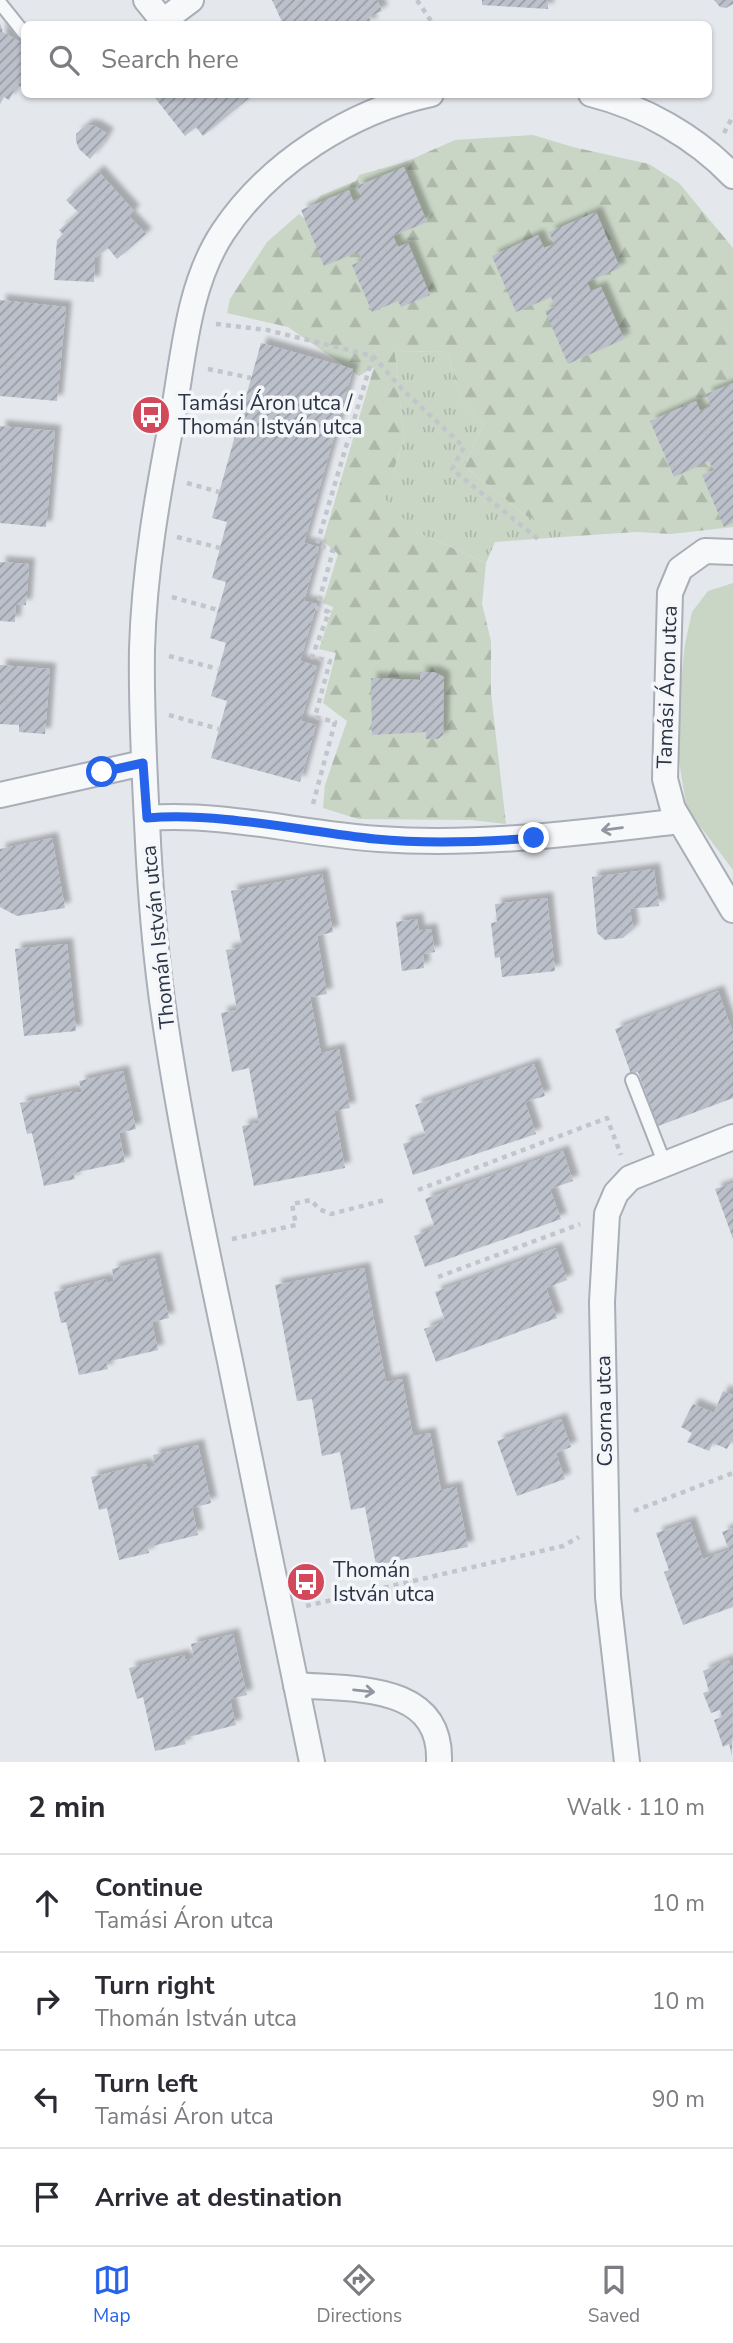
<!DOCTYPE html>
<meta charset="utf-8">
<style>
:root{--surface:#fff;--page:#f7f7f7;--text:#2b2b33;--muted:#7c7c81;--line:#e1e1e2;--accent:#2563eb}
body{margin:0;font-family:"Nunito Sans",sans-serif;background:var(--page);color:var(--text)}
.stop{position:absolute;width:21px;height:21px;margin:-16px;border:5px solid #2563eb;border-radius:50%;background:#fff}
.stop.end{background:#2563eb;border-color:#fff;box-shadow:0 2px 7px #0008}
.list{margin:0;padding:0;list-style:none}
h2{display:flex;justify-content:space-between;align-items:center;height:91px;margin:0;padding:0 28px;font-size:30px}
h2 small{font-size:23px;font-weight:400;color:var(--muted)}
.list li{display:grid;grid-template-columns:46px 1fr auto;gap:21px;align-items:center;box-sizing:border-box;height:98px;padding:0 28px;border-top:2px solid var(--line)}
.list b{display:block;font-size:26px;white-space:nowrap}
.list p{margin:0;font-size:23px;white-space:nowrap;color:var(--muted)}
.list em{font-size:23px;font-style:normal;color:var(--muted)}
.icon{flex:none;width:38px;height:38px;fill:none;stroke:currentColor;stroke-width:2;stroke-linecap:round;stroke-linejoin:round}
.map{position:relative;flex:none;width:733px;height:1762px;overflow:hidden}
.search{position:absolute;background:var(--surface);box-shadow:0 2px 5px #0004;left:21px;right:21px;top:21px;height:77px;display:flex;align-items:center;gap:18px;box-sizing:border-box;padding:0 24px;border-radius:10px;color:var(--muted);font-size:26px}
.sheet{height:483px;background:var(--surface)}
nav{display:flex;justify-content:space-around;align-items:center;box-sizing:border-box;height:98px;border-top:2px solid var(--line);background:var(--surface);font-size:19px;color:var(--muted)}
nav a{display:grid;justify-items:center;gap:4px}
nav .on{color:var(--accent)}
.map>svg:first-child{display:block}
.grass{fill:#c9d6c5}
.forest{fill:url(#forest-firs)}
.park{fill:url(#park-tufts)}
.building{fill:url(#building-hatch);filter:url(#shadow)}
.lines{fill:none;stroke-linecap:round;stroke-linejoin:round}
.service-casing{stroke:#a9aeb7;stroke-width:16}
.minor-casing{stroke:#a9aeb7;stroke-width:28}
.path{stroke:#c2c5cb;stroke-width:4.5;stroke-dasharray:5 5;stroke-linecap:butt}
.service{stroke:#f7f8fa;stroke-width:12}
.minor{stroke:#f7f8fa;stroke-width:24}
.oneway{stroke:#9196a0}
.route{stroke:#2563eb;stroke-width:9}
.labels{text-anchor:middle;dominant-baseline:central;stroke-width:7;stroke-linejoin:round;paint-order:stroke}
.poi-label{font-size:21px;fill:#2b3445;stroke:#f4f6f9;text-anchor:start}
.street-label{font-size:21px;fill:#2b3445;stroke:#f4f6f9}
</style>
<div class="map">
<svg width="733" height="1762" viewBox="0 0 733 1762">
<defs>
<pattern id="forest-firs" width="22" height="20" patternUnits="userSpaceOnUse" patternTransform="scale(1.75)"><rect width="22" height="20" fill="#c9d6c5"/><path d="M5 1l3.5 6h-7zM16 11l3.5 6h-7z" fill="#adb8ab"/></pattern>
<pattern id="park-tufts" width="24" height="20" patternUnits="userSpaceOnUse" patternTransform="scale(1.75)"><rect width="24" height="20" fill="#c9d6c5"/><path d="M3 7l-1-3M5 7V3M7 7l1-3M15 17l-1-3M17 17v-4M19 17l1-3" fill="none" stroke="#adb8ab"/></pattern>
<pattern id="building-hatch" width="6" height="6" patternUnits="userSpaceOnUse" patternTransform="scale(1.75)"><rect width="6" height="6" fill="#bbc0ca"/><path d="M-1 1l2-2M0 6l6-6M5 7l2-2" fill="none" stroke="#989da6"/></pattern>
<filter id="shadow"><feDropShadow dx="6" dy="-6" stdDeviation="2" flood-color="#0004"/></filter>
</defs>
<rect width="100%" height="100%" fill="#e4e7ec"/>
<polygon class="grass" points="733,583 733,870 687,809 675,738 685,644 692,612 708,591"/>
<polygon class="forest" points="533,135 573,147 649,164 679,183 733,248 733,527 671,534 636,532 576,536 530,519 464,466 484,424 461,400 447,351 395,352 404,439 393,473 417,532 486,563 482,604 491,641 491,693 506,824 471,820 358,819 323,808 325,785 347,721 323,703 336,653 319,649 333,607 323,603 338,554 323,541 374,367 359,376 288,327 227,313 230,299 267,242 299,214 304,218 320,196 356,181 359,175 405,162 455,140"/>
<polygon class="park" points="447,351 461,400 484,424 464,466 526,516 576,536 495,542 486,563 417,532 385,499 404,439 395,352"/>
<g class="building">
<polygon points="272,0 377,0 382,11 369,17 372,24 283,24"/>
<polygon points="482,0 548,0 548,9 482,5"/>
<polygon points="714,0 733,0 733,4 726,8 720,7"/>
<polygon points="0,23 3,32 24,44 24,89 17,85 9,100 4,97 0,104"/>
<polygon points="152,94 254,94 203,136 196,127 185,136"/>
<polygon points="87,125 95,126 108,134 101,146 90,159 79,149 76,141 76,134"/>
<polygon points="404,167 427,222 393,236 398,247 408,243 430,295 401,307 398,301 372,312 352,265 362,261 358,252 324,266 301,210 349,190 353,201 362,197 357,186"/>
<polygon points="98,171 134,211 129,216 146,234 117,259 108,248 95,258 94,282 54,280 57,240 63,234 59,230 79,213 66,200"/>
<polygon points="596,212 620,268 587,282 591,291 601,287 624,339 568,364 545,311 555,307 551,297 516,312 492,256 538,235 544,248 554,244 549,232"/>
<polygon points="0,300 66,307 57,401 0,396"/>
<polygon points="261,343 353,369 304,543 319,547 304,601 317,604 300,661 317,666 301,721 316,725 300,782 211,758 227,701 211,696 226,643 210,638 226,582 212,578 227,522 212,518"/>
<polygon points="733,383 733,523 724,527 702,475 714,470 709,461 674,477 650,421 696,401 700,411 711,406 706,394"/>
<polygon points="0,426 55,431 46,527 0,523"/>
<polygon points="0,562 29,564 26,605 16,605 15,622 0,621"/>
<polygon points="0,665 50,669 45,734 19,732 19,725 0,724"/>
<polygon points="420,672 434,672 444,677 443,735 438,739 426,739 426,732 372,735 371,678 420,680"/>
<polygon points="52,838 65,908 17,916 0,907 0,849"/>
<polygon points="654,869 659,906 630,909 633,929 623,938 605,940 597,933 592,877"/>
<polygon points="322,874 333,932 317,936 327,994 310,997 321,1053 339,1049 350,1108 334,1111 345,1168 254,1186 242,1126 259,1123 249,1068 232,1072 221,1013 237,1010 226,950 242,947 231,891"/>
<polygon points="547,898 555,971 502,977 500,957 495,958 491,923 497,922 495,904"/>
<polygon points="417,919 419,931 431,929 435,952 423,954 424,968 402,971 396,922"/>
<polygon points="67,944 76,1031 24,1036 15,949"/>
<polygon points="718,991 733,1033 733,1098 658,1126 638,1072 631,1074 615,1029"/>
<polygon points="534,1064 545,1096 525,1102 536,1134 413,1175 403,1144 426,1136 415,1105"/>
<polygon points="123,1071 136,1129 119,1133 125,1162 73,1173 75,1179 44,1186 32,1133 27,1134 20,1103 74,1091 74,1093 82,1092 79,1081"/>
<polygon points="563,1151 573,1181 550,1189 561,1219 425,1267 414,1236 435,1228 425,1199"/>
<polygon points="733,1183 733,1239 715,1189"/>
<polygon points="556,1248 567,1280 546,1288 557,1318 436,1362 424,1329 445,1321 435,1292"/>
<polygon points="155,1258 169,1318 152,1322 158,1350 106,1362 108,1369 79,1375 66,1322 61,1323 54,1292 106,1279 107,1283 114,1281 112,1269"/>
<polygon points="364,1268 386,1382 402,1379 413,1436 430,1433 441,1490 456,1487 468,1547 376,1565 365,1507 351,1510 340,1452 322,1456 312,1399 297,1401 275,1285"/>
<polygon points="723,1391 733,1395 733,1437 727,1449 713,1443 709,1451 687,1442 692,1433 681,1427 693,1404 714,1413"/>
<polygon points="561,1419 571,1447 556,1453 565,1479 517,1496 497,1441"/>
<polygon points="198,1445 211,1503 192,1508 198,1535 148,1547 149,1553 119,1560 107,1508 99,1510 91,1477 146,1464 147,1468 155,1466 153,1455"/>
<polygon points="690,1522 703,1559 729,1550 722,1532 733,1528 733,1607 683,1625 664,1572 669,1570 656,1533"/>
<polygon points="233,1634 247,1695 230,1699 236,1725 184,1738 186,1744 155,1751 143,1697 137,1699 129,1668 184,1655 185,1660 194,1658 191,1644"/>
<polygon points="729,1660 731,1666 733,1665 732,1756 729,1744 723,1747 714,1720 722,1717 720,1710 711,1713 703,1693 709,1691 703,1671"/>
</g>
<g class="lines">
<defs>
<g id="service">
<polyline points="0,3 24,33"/>
<polyline points="632,1080 664,1162"/>
</g>
<g id="minor">
<polyline points="146,0 163,21 191,0"/>
<path d="M591 94C643 107 696 137 733 176"/>
<polyline points="733,552 705,551 680,569 670,593 665,779 673,809 733,910"/>
<polyline points="0,795 143,763"/>
<path d="M147 818C224 812 302 834 379 839 480 846 579 833 680 821"/>
<path d="M296 1685C352 1690 442 1682 439 1762"/>
<path d="M312 1762C284 1628 257 1495 230 1361 206 1248 182 1135 165 1021 155 955 150 889 147 822 144 765 141 707 142 649 144 571 158 492 173 415 184 354 188 285 223 232 269 163 351 111 431 94"/>
<polyline points="627,1762 608,1597 602,1302 607,1214 616,1193 630,1178 733,1137"/>
</g>
</defs>
<use href="#service" class="service-casing"/>
<use href="#minor" class="minor-casing"/>
<g class="path">
<polyline points="417,0 433,24"/>
<polyline points="724,133 733,116"/>
<polyline points="216,324 267,330 373,356 402,389 464,447 452,469 538,539"/>
<polyline points="208,369 251,378"/>
<polyline points="199,425 236,434"/>
<polyline points="187,483 219,492"/>
<polyline points="177,537 220,548"/>
<polyline points="172,597 218,610"/>
<polyline points="169,656 218,669"/>
<polyline points="169,715 219,729"/>
<polyline points="313,804 335,722 315,717 330,661 312,657 329,612 317,608 333,551 317,544 373,356"/>
<polyline points="418,1190 607,1118 621,1155"/>
<polyline points="232,1239 296,1225 292,1204 311,1200 319,1209 331,1214 385,1200"/>
<polyline points="438,1277 580,1224"/>
<polyline points="634,1511 733,1473"/>
<polyline points="306,1606 563,1546 579,1537"/>
</g>
<use href="#service" class="service"/>
<use href="#minor" class="minor"/>
</g>
<defs><path id="oneway-shaft" d="M-6 0H5M1.5-3L5.5 0L1.5 3" fill="none" stroke-width="1.6" stroke-linecap="round" stroke-linejoin="round" transform="scale(1.75)"/></defs>
<g class="oneway">
<use href="#oneway-shaft" transform="translate(612 829) rotate(173)"/>
<use href="#oneway-shaft" transform="translate(364 1691) rotate(6)"/>
</g>
<g class="lines">
<path class="route" d="M102 772 143 763 147 818C220 812 301 831 375 839 427 844 482 842 534 838"/>
</g>
<defs>
<symbol id="bus-disc" viewBox="-11 -11 22 22"><circle r="9.5" fill="#d1495b" stroke="#f4f6f9"/><path d="M-5-6H5V4H4V6H2V4H-2V6H-4V4H-5ZM-3.5-4V0h7V-4ZM-3.5 1.2v1.5H-2V1.2ZM2 1.2v1.5H3.5V1.2Z" fill="#fff"/></symbol>
</defs>
<g fill-rule="evenodd">
<use href="#bus-disc" x="129" y="393" width="44" height="44"/>
<use href="#bus-disc" x="284" y="1560" width="44" height="44"/>
</g>
<g class="labels">
<g class="poi-label">
<text x="178" y="403">Tamási Áron utca /<tspan x="178" dy="24">Thomán István utca</tspan></text>
<text x="333" y="1570">Thomán<tspan x="333" dy="24">István utca</tspan></text>
</g>
<g class="street-label">
<text transform="translate(667 687) rotate(-88)">Tamási Áron utca</text>
<text transform="translate(158 937) rotate(-96)">Thomán István utca</text>
<text transform="translate(604 1411) rotate(-91)">Csorna utca</text>
</g>
</g>
</svg>
<div class="stop" style="left:102px;top:772px"></div>
<div class="stop end" style="left:534px;top:838px"></div>
<div class="search"><svg class="icon" aria-label="search" viewBox="0 0 24 24"><circle cx="10" cy="10" r="6"/><path d="M15 15l6 6"/></svg>Search here</div>
</div>
<section class="sheet">
<h2>2 min<small>Walk · 110 m</small></h2>
<ul class="list">
<li><svg class="icon" aria-label="ahead" viewBox="0 0 24 24"><path d="M12 20V5M6 11l6-6 6 6"/></svg><div><b>Continue</b><p>Tamási Áron utca</p></div><em>10 m</em></li>
<li><svg class="icon" aria-label="right" viewBox="0 0 24 24"><path d="M7 20v-9h11M14 6l5 5-5 5"/></svg><div><b>Turn right</b><p>Thomán István utca</p></div><em>10 m</em></li>
<li><svg class="icon" aria-label="left" viewBox="0 0 24 24"><path d="M17 20v-9H6M10 6l-5 5 5 5"/></svg><div><b>Turn left</b><p>Tamási Áron utca</p></div><em>90 m</em></li>
<li><svg class="icon" aria-label="arrive" viewBox="0 0 24 24"><path d="M6 21V4h12l-3 4 3 4H6"/></svg><div><b>Arrive at destination</b></div></li>
</ul>
</section>
<nav>
<a class="on"><svg class="icon" aria-label="map" viewBox="0 0 24 24"><path d="M3 6l6-2 6 2 6-2v14l-6 2-6-2-6 2zM9 4v14M15 6v14"/></svg>Map</a>
<a><svg class="icon" aria-label="directions" viewBox="0 0 24 24"><path d="M12 3l9 9-9 9-9-9zM9 14v-3h6M13 9l2 2-2 2"/></svg>Directions</a>
<a><svg class="icon" aria-label="saved" viewBox="0 0 24 24"><path d="M7 4h10v16l-5-4-5 4z"/></svg>Saved</a>
</nav>
